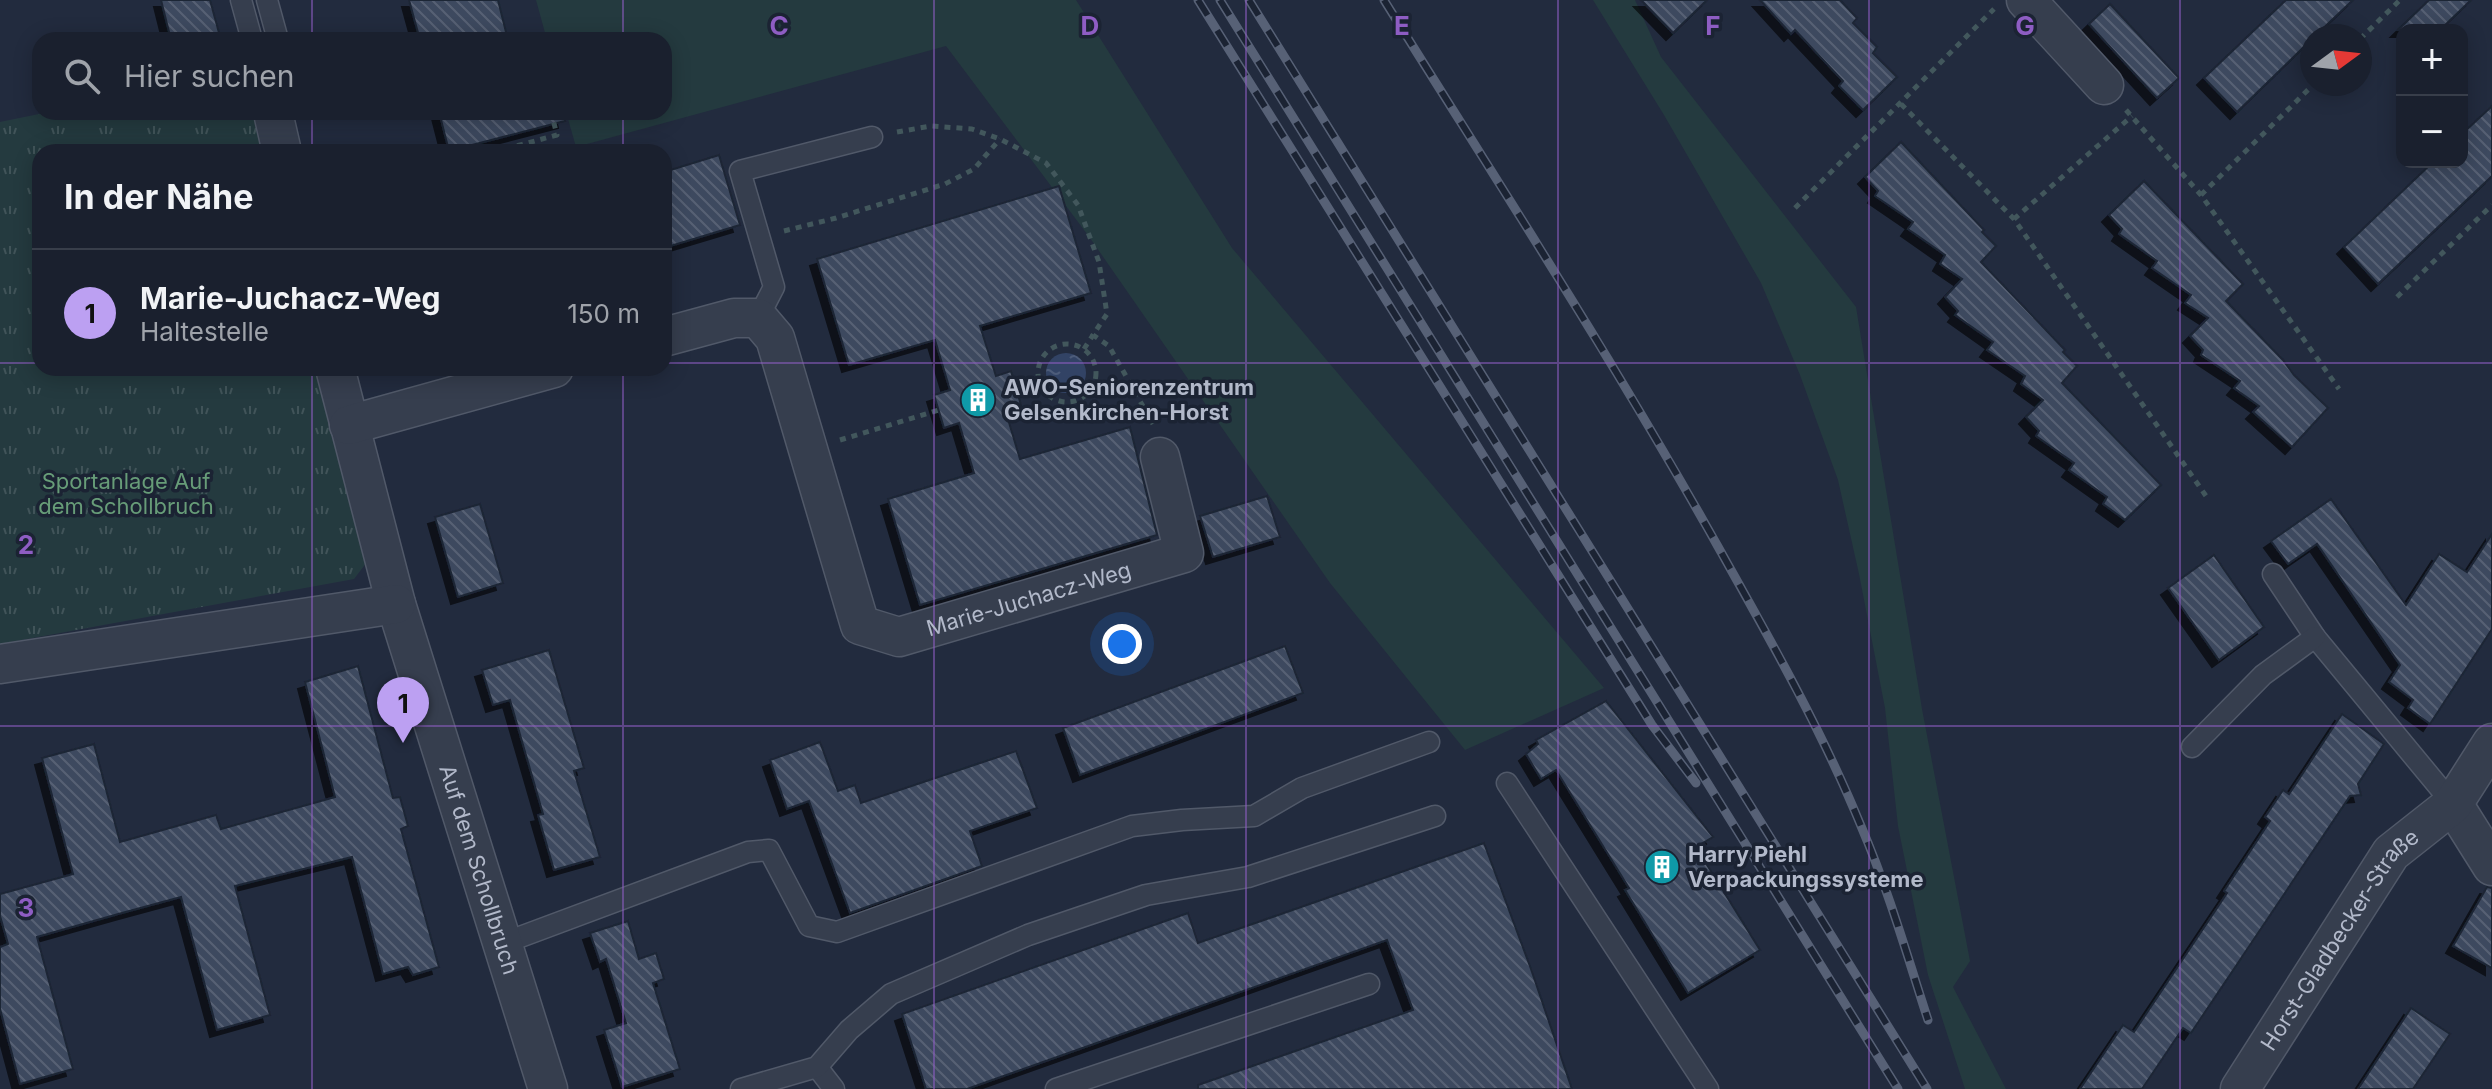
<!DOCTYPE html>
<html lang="de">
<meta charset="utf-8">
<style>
:root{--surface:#1a202e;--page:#272d3a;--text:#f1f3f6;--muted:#9fa3aa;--line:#383e4a;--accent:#bca0f2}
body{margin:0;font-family:Inter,sans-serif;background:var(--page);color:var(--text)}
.controls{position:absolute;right:24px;top:24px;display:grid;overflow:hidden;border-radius:16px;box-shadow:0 4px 20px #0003}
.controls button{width:72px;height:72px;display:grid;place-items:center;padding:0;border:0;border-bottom:2px solid var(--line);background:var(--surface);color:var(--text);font:40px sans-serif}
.compass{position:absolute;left:2300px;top:24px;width:72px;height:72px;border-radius:50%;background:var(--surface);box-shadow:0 4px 20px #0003;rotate:75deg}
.you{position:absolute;left:1122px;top:644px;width:28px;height:28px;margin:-20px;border:6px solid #fff;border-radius:50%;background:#1a73e8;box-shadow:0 0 0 12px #1a73e833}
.badge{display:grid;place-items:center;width:52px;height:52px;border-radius:50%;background:var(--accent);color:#111;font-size:26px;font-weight:700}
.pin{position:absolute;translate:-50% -66px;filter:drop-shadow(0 2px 4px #0008)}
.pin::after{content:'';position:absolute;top:42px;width:28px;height:24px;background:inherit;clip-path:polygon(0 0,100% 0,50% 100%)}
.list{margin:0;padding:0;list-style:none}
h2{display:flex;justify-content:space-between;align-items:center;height:104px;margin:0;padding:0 32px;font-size:34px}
h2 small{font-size:26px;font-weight:400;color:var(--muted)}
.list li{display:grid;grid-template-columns:52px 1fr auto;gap:24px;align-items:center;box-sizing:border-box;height:128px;padding:0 32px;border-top:2px solid var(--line)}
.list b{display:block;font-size:30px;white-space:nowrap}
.list p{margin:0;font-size:26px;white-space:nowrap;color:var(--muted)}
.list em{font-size:26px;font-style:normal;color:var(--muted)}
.icon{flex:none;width:44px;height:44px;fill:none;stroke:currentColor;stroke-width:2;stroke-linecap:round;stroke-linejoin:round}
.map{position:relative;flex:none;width:2492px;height:1089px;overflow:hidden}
.search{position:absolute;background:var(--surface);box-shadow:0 4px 20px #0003;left:32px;top:32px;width:640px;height:88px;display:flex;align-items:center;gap:20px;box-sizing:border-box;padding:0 28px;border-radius:24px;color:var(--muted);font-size:30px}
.panel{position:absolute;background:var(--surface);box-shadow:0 4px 20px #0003;left:32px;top:144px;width:640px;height:232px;border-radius:24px}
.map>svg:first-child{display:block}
.green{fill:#243a3f}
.park{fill:url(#park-tufts)}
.water{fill:url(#water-ripples)}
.building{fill:url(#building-back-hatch);stroke:#1d2535;stroke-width:2;filter:url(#shadow)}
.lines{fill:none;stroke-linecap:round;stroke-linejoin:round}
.service-casing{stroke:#515969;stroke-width:23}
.minor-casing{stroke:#515969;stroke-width:41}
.path{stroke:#42575c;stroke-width:5;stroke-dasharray:6 6;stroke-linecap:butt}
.service{stroke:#363e4e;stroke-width:20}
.minor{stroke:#363e4e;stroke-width:38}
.rail-casing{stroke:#576176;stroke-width:9}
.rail{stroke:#1b2333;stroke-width:6;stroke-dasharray:18;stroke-linecap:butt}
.grid{fill:none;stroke:#8e5dc3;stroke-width:2;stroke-opacity:0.55}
.labels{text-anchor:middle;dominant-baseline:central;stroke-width:7;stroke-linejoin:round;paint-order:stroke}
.poi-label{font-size:22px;font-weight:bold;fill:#b2b9ca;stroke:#1b2333;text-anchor:start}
.park-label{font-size:22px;fill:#679c78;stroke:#1b2333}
.street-label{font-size:22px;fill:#b2b9ca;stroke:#1b2333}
.grid-label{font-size:26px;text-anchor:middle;font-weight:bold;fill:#8e5dc3;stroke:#1b2333;stroke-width:7;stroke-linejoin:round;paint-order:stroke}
</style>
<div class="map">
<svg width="2492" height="1089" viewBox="0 0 2492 1089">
<defs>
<pattern id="park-tufts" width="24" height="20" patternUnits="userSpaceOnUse" patternTransform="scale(2)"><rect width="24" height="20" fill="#243a3f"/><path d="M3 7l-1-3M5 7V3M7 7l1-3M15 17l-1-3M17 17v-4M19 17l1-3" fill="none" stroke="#415459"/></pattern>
<pattern id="water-ripples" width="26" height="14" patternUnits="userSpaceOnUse" patternTransform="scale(2)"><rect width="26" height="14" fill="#324365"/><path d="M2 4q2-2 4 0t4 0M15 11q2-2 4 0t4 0" fill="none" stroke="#4d5c7a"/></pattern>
<pattern id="building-back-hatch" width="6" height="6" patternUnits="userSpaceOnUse" patternTransform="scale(2)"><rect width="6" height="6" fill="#3d495e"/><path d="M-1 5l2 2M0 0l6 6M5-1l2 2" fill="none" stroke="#576174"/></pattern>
<filter id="shadow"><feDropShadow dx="-7" dy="7" stdDeviation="0" flood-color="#0009"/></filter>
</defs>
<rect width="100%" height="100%" fill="#222b3e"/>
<g class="green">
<polygon points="536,0 1076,0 1232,248 1604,688 1465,750 1330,583 1090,238 946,46 576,147 566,112 664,112 664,40 547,40"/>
<polygon points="1593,0 1635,0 1661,57 1856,307 1922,709 1970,961 1953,987 2006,1089 1965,1089 1928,975 1898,826 1885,708 1859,574 1838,480 1800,375 1761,283 1664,115"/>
</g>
<polygon class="park" points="49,112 258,112 268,152 40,152 40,368 322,368 370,558 354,579 0,644 0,122"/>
<circle class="water" cx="1066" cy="373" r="20"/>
<g class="building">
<polygon points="161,0 210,0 221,40 171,40"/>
<polygon points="409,0 498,0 508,40 420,40"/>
<polygon points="1641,0 1707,0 1673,33"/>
<polygon points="1760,0 1840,0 1857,18 1853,23 1877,47 1873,53 1897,77 1863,110 1839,86 1843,81 1795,30 1791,34"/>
<polygon points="2286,0 2353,0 2315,36 2312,36 2312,39 2237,112 2204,78"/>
<polygon points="2429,0 2471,0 2440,30 2398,30"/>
<polygon points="2110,4 2179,78 2157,98 2089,24"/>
<polygon points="2492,106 2492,176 2378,284 2344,247 2433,162 2462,162 2462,134"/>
<polygon points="439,112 563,112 565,121 449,151"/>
<polygon points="1901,142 1984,230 1982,232 1996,246 1981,262 2065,350 2063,352 2077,366 2062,383 2161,485 2125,520 2103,504 2107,497 2069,470 2074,463 2036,436 2039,431 2026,417 2043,400 2021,384 2025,376 1987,350 1993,342 1955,315 1958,311 1945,297 1962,279 1940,264 1945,255 1908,229 1913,222 1875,196 1878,191 1865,177"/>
<polygon points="719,155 740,225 664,248 664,172"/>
<polygon points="2144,181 2243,284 2226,301 2283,360 2294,375 2328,408 2292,447 2253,412 2259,406 2234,388 2240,381 2201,355 2203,350 2190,336 2208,318 2185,303 2191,295 2152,268 2157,261 2119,234 2122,229 2109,215"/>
<polygon points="1059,186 1091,293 980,326 996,376 1011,371 1021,405 1005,409 1020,459 1130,427 1157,535 920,605 888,499 974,473 959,423 944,428 934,395 950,390 935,340 849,365 817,259"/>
<polygon points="1267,496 1280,537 1213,557 1200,516"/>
<polygon points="2331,499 2406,605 2439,554 2467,572 2492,534 2492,629 2430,724 2408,708 2413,700 2389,682 2400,665 2317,544 2288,564 2271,541"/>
<polygon points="480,504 503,583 458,597 435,517"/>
<polygon points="2214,555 2264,627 2219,660 2168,588"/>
<polygon points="1285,646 1303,693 1080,775 1063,728"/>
<polygon points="549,650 584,768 574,771 600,857 554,870 538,815 543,814 510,700 493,705 482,670"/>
<polygon points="358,666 393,798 400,797 408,826 401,829 439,967 413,975 408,967 383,974 352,857 235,886 270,1015 217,1030 181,897 122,913 37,937 73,1069 20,1084 0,1009 0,947 8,944 0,916 0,894 73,874 42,758 94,744 120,842 216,815 221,829 335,797 305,682"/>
<polygon points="1606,701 1713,837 1696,847 1760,950 1688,993 1625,890 1629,888 1556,770 1541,779 1526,754 1538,744 1536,740"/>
<polygon points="2342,714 2384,744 2358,784 2361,795 2350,796 2191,1033 2183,1028 2142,1089 2080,1089 2123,1025 2134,1032 2227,893 2224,891 2270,821 2265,817 2283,790 2289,794"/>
<polygon points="820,742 838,791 855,785 861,803 1016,751 1037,808 970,831 982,866 850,913 809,801 787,809 770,760"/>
<polygon points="1484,843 1531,969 1572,1089 1198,1089 1198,1085 1413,1010 1387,940 967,1089 926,1089 902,1014 1188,913 1198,943"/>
<polygon points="2487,887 2492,888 2492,968 2453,946"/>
<polygon points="628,921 639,959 656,953 664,979 653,983 680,1069 622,1087 604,1030 626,1023 606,959 600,962 590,933"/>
<polygon points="2411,1008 2450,1034 2413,1089 2358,1089"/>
</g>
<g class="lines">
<defs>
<g id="service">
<polyline points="241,0 252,40"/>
<polyline points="267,0 278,40"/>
<polyline points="758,318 774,287 740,171 872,137"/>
<polyline points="2273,574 2315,637 2453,804"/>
<polyline points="2192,747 2263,675 2315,637"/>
<polyline points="1507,783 1708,1089"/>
<polyline points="504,943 748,852 769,850 809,926 837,932 1132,826 1182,820 1254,816 1302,788 1429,742"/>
<polyline points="817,1067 834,1089"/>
<polyline points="741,1089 817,1067 849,1030 891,994 1028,935 1146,895 1248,877 1435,816"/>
<polyline points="1056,1089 1369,984"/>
</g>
<g id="minor">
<polyline points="2026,0 2104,85"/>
<polyline points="274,117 282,152"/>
<path id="s1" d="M664 337 734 318H758L775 338 860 625 899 637 1184 553 1160 457"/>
<path id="s2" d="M335 368 396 604 548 1089"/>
<polyline points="349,425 554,368"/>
<polyline points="0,664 396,604"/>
<polyline points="2453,804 2492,866"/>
<path id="s3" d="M2240 1089 2391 853 2453 804 2492 743"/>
</g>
</defs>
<use href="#service" class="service-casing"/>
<use href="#minor" class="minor-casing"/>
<g class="path">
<polyline points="2360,39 2400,0"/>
<polyline points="1901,104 2014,219 2206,496"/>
<polyline points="2126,110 2201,195 2339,389"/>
<polyline points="897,132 931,126 972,129 1000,139 1046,163 1078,205 1099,262 1107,314 1093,335 1109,346 1153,424"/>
<polyline points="494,152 557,135 551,112"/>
<polyline points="2201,195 2314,84"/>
<polyline points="1795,208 1994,9"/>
<polyline points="2014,219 2132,116"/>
<polyline points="784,231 836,218 945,184 974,169 1000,139"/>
<polyline points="2397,297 2492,205"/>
<circle cx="1067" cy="373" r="29"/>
<polyline points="1084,349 1093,335"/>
<polyline points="840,440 939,410"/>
</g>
<use href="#service" class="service"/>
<use href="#minor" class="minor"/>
<defs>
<g id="rail">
<polyline points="1198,0 1652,725 1696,783"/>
<polyline points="1220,0 1898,1089"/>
<polyline points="1249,0 1927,1089"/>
<path d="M1384 0C1498 183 1616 364 1721 552 1771 641 1822 731 1861 826 1888 889 1907 955 1928 1020"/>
</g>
</defs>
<use href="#rail" class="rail-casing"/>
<use href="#rail" class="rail"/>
</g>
<path class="grid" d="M312 0V40M623 0V40M934 0V1089M1246 0V1089M1558 0V1089M1869 0V1089M2180 0V1089M312 112V152M623 112V152M0 363H40M664 363H2492M312 368V1089M623 368V1089M0 726H2492"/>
<defs>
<symbol id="building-disc" viewBox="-11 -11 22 22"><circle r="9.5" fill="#0f9aa8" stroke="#1b2333"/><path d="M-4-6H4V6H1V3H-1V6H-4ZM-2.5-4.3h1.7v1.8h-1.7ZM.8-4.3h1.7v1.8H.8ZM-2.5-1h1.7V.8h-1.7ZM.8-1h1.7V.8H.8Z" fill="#fff"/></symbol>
</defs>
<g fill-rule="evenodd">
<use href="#building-disc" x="958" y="380" width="40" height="40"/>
<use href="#building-disc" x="1642" y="847" width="40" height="40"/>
</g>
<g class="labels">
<g class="poi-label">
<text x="1004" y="387">AWO-Seniorenzentrum<tspan x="1004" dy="25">Gelsenkirchen-Horst</tspan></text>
<text x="1688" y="854">Harry Piehl<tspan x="1688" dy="25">Verpackungssysteme</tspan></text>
</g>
<g class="park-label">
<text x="126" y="481">Sportanlage Auf<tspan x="126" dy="25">dem Schollbruch</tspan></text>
</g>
<g class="street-label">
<text stroke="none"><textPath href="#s1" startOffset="598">Marie-Juchacz-Weg</textPath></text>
<text stroke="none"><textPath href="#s2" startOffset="522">Auf dem Schollbruch</textPath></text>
<text stroke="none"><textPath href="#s3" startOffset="180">Horst-Gladbecker-Straße</textPath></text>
</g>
</g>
<g class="grid-label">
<text x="779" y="35">C</text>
<text x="1090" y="35">D</text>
<text x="1402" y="35">E</text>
<text x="1713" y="35">F</text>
<text x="2025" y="35">G</text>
<text x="26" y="554">2</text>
<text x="26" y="917">3</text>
</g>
</svg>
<div class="controls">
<button>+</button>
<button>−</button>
</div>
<svg class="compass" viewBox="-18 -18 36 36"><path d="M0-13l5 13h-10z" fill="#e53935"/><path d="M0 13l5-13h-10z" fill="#9fa3aa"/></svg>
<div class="you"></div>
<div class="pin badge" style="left:403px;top:743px">1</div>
<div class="search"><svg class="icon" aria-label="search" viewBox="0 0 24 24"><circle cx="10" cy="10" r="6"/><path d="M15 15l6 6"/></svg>Hier suchen</div>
<section class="panel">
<h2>In der Nähe<small></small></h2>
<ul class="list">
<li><span class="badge">1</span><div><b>Marie-Juchacz-Weg</b><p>Haltestelle</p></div><em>150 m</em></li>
</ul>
</section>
</div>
